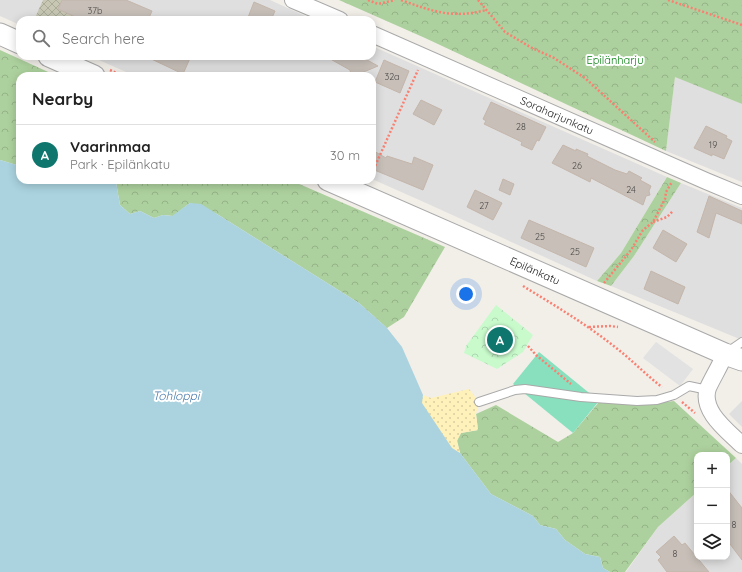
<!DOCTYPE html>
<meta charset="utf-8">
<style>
:root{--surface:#fff;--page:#f6f6f6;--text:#222;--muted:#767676;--line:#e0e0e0;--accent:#0f766e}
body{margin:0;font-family:Quicksand,sans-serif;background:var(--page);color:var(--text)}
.controls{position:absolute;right:12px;bottom:12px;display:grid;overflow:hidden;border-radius:8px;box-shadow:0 2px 10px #0003}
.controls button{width:36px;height:36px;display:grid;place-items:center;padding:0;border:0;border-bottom:1px solid var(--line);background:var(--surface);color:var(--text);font:20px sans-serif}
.you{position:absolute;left:466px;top:294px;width:14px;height:14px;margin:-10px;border:3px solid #fff;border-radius:50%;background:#1a73e8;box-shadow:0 0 0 6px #1a73e833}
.badge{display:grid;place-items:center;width:26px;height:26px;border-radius:50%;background:var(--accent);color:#fff;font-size:13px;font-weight:700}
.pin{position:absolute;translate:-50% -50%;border:2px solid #fff;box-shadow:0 1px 4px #0006}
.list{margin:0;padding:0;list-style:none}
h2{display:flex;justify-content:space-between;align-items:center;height:52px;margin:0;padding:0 16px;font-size:17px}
h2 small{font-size:13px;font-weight:400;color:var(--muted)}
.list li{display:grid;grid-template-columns:26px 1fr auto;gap:12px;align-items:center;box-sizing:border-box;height:60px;padding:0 16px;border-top:1px solid var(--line)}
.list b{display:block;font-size:15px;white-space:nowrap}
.list p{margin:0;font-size:13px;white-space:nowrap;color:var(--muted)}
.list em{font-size:13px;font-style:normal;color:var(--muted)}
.icon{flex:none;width:22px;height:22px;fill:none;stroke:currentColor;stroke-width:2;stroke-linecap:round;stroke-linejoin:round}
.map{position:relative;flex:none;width:742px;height:572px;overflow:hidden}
.search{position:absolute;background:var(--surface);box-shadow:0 2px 10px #0003;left:16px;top:16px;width:360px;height:44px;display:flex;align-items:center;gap:10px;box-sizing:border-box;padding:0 14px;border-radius:12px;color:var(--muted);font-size:15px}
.panel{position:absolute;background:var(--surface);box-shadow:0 2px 10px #0003;left:16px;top:72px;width:360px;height:112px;border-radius:12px}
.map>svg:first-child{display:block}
.residential{fill:#e0dfdf}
.construction{fill:url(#construction-cross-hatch)}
.forest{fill:url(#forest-crowns)}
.sand{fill:url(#sand-dots)}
.park{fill:url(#park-crowns)}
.pitch{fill:#88e0be}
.parking{fill:#e2e2e2}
.water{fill:#aad3df}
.building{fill:#c7bfb8;stroke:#c4b6ab}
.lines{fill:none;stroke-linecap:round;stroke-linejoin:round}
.service-casing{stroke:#a9a9a9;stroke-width:10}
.minor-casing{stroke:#a9a9a9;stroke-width:18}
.tertiary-casing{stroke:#a9a9a9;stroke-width:23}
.path{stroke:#fa8072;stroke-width:2.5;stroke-dasharray:2 2;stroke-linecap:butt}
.service{stroke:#fff;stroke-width:8}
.minor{stroke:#fff;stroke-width:16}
.tertiary{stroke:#fff;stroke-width:21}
.labels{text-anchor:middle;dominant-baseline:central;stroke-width:4;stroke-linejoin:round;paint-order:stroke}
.number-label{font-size:9px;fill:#4b4948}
.park-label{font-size:11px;fill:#0c8416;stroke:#fff}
.street-label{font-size:11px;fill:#222;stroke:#fff}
.water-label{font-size:12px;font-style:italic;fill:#4a7aab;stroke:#fff}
</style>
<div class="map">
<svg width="742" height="572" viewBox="0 0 742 572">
<defs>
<pattern id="construction-cross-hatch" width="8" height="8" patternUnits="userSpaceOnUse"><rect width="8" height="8" fill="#c7c7b4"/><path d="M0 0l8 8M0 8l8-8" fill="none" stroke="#abab9a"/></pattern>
<pattern id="forest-crowns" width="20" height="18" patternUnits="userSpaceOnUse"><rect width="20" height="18" fill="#add19e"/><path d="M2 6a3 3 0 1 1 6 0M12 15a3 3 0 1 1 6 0" fill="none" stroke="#95b388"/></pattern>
<pattern id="sand-dots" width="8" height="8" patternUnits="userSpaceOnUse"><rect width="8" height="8" fill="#fff1ba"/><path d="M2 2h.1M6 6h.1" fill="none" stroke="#dacea0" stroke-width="1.8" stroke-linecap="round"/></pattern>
<pattern id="park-crowns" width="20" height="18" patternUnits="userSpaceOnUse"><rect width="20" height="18" fill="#c8facc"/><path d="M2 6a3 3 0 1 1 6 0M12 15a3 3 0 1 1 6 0" fill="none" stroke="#acd6af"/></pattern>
</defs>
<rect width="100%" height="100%" fill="#f2efe9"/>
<g class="residential">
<polygon points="0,0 270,0 314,20 20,20 20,25 0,16"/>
<polygon points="372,46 667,177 621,253 597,281 426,203 372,179 372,76 135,76 90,56 372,56"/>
<polygon points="675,76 742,104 742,182 666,151"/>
<polygon points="681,183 742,208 742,340 611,286 634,256"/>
<polygon points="742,401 742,427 729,414"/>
<polygon points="736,458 742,464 742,572 626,572 658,527 697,492 697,557 727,557 727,466"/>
</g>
<polygon class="construction" points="43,0 114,0 107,20 34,20"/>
<g class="forest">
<polygon points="339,0 742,0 742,104 675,77 666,151 425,38"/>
<polygon points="0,50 57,76 20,76 20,166 0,160"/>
<polygon points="667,177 681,183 634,256 611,286 597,281 621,253"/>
<polygon points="93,180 290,180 445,247 404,317 387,328 359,303 217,214 190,203 173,216 163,215 154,218 140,211 130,214 120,205 116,182 99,182"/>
<polygon points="674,401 736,458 727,466 727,455 697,455 697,492 658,527 625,572 610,572 603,568 600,557 585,554 565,540 556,529 540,525 533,516 491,494 460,453 457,440 461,433 478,430 476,414 496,405 558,442 573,433 599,402 642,405"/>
</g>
<polygon class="sand" points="469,389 479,402 476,414 478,430 461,433 457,441 460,453 452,448 421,403 423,395 431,398"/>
<polygon class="park" points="496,305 533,335 523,352 497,369 464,353 466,346"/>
<polygon class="pitch" points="539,352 599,401 573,433 513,384"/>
<polygon class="parking" points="656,342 693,369 680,386 643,358"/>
<polygon class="water" points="0,160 20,166 20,180 93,180 99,182 116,182 120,205 130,214 140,211 154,218 163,215 172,216 190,203 201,204 359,303 387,328 402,347 423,395 422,403 452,448 460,453 491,494 533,516 540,525 556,529 565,540 585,554 600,557 603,568 610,572 0,572"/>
<g class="building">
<polygon points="62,0 126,0 152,11 148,20 82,20 58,9"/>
<polygon points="254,2 275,11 271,20 247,20"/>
<polygon points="145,56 191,56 183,74"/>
<polygon points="325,56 360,56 378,66 354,76 351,76 350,70"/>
<polygon points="384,60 409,71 400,93 375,82"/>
<polygon points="421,100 442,110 434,125 413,114"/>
<polygon points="491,102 546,127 539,141 537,140 532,150 521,145 522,142 484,124 486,121 483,119"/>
<polygon points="706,126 727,136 726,138 732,141 724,159 712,154 712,156 694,148"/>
<polygon points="563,145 576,151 576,149 588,154 587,156 615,170 627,174 629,171 642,178 640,180 651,186 649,191 650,195 646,196 643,205 591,178 590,182 552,163"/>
<polygon points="372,150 386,158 387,156 412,164 414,157 433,165 423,190 372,169"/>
<polygon points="503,179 514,184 510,195 499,190"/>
<polygon points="475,190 502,203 493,220 467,207"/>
<polygon points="709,196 742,211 742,224 716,213 709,238 697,232"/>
<polygon points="529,220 594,248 586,267 521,238"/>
<polygon points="663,230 687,244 676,262 653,248"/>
<polygon points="651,271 685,287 678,304 644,289"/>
<polygon points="727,489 742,508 742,560 727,540"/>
<polygon points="674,536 682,545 685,543 709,572 667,572 658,560 661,557 656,552"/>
</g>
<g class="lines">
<defs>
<g id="service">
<polyline points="726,353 742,342"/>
<polyline points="479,402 515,390 525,389 581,397 637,401 657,400 674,395 689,386 708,390"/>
</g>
<g id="minor">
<polyline points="293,0 340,20"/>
<path id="s1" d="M372 34 706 181 742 196"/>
<path d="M725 354C720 366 713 377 708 388 700 411 728 431 742 445"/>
</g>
<g id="tertiary">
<polyline points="0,34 20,43"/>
<polyline points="49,56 94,76"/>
<path id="s2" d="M328 180 725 354 742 360"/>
</g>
</defs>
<use href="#service" class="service-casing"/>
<use href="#minor" class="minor-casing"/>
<use href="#tertiary" class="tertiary-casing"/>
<g class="path">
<polyline points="368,0 378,4 395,0"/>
<path d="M401 0C431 11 453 19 486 10"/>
<polyline points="478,0 505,32 532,48 554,58 585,78 655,142"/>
<polyline points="668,0 742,25"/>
<polyline points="110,70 123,76"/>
<polyline points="372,173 418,70"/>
<polyline points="653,222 667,217 673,211"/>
<polyline points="604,283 631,250 643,230 653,222 665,199 666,192 672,182"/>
<path d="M523 286C554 305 586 324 615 347 632 360 646 375 662 387"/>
<polyline points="589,327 610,326 618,327"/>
<polyline points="528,346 536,355 571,384"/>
<polyline points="682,402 695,413"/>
</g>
<use href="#service" class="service"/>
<use href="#minor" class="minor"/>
<use href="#tertiary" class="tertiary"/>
</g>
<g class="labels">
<g class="number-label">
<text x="95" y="10">37b</text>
<text x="392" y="76">32a</text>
<text x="521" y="126">28</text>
<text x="713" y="144">19</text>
<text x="577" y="165">26</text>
<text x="631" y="189">24</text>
<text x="484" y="205">27</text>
<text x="540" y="236">25</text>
<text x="575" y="251">25</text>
<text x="734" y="524">8</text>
<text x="675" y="553">8</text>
</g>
<g class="park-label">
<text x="615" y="60">Epilänharju</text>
</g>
<g class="street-label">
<text stroke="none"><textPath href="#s1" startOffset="202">Soraharjunkatu</textPath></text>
<text stroke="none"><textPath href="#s2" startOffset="226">Epilänkatu</textPath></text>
</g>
<g class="water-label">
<text x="176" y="395">Tohloppi</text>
</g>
</g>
</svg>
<div class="controls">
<button>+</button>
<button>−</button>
<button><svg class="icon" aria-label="layers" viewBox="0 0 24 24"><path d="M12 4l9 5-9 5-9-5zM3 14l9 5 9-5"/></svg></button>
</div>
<div class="you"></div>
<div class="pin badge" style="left:500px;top:340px">A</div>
<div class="search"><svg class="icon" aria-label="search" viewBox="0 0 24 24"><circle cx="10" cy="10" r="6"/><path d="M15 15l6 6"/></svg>Search here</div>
<section class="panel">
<h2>Nearby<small></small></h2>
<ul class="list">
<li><span class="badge">A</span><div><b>Vaarinmaa</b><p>Park · Epilänkatu</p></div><em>30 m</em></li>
</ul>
</section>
</div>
